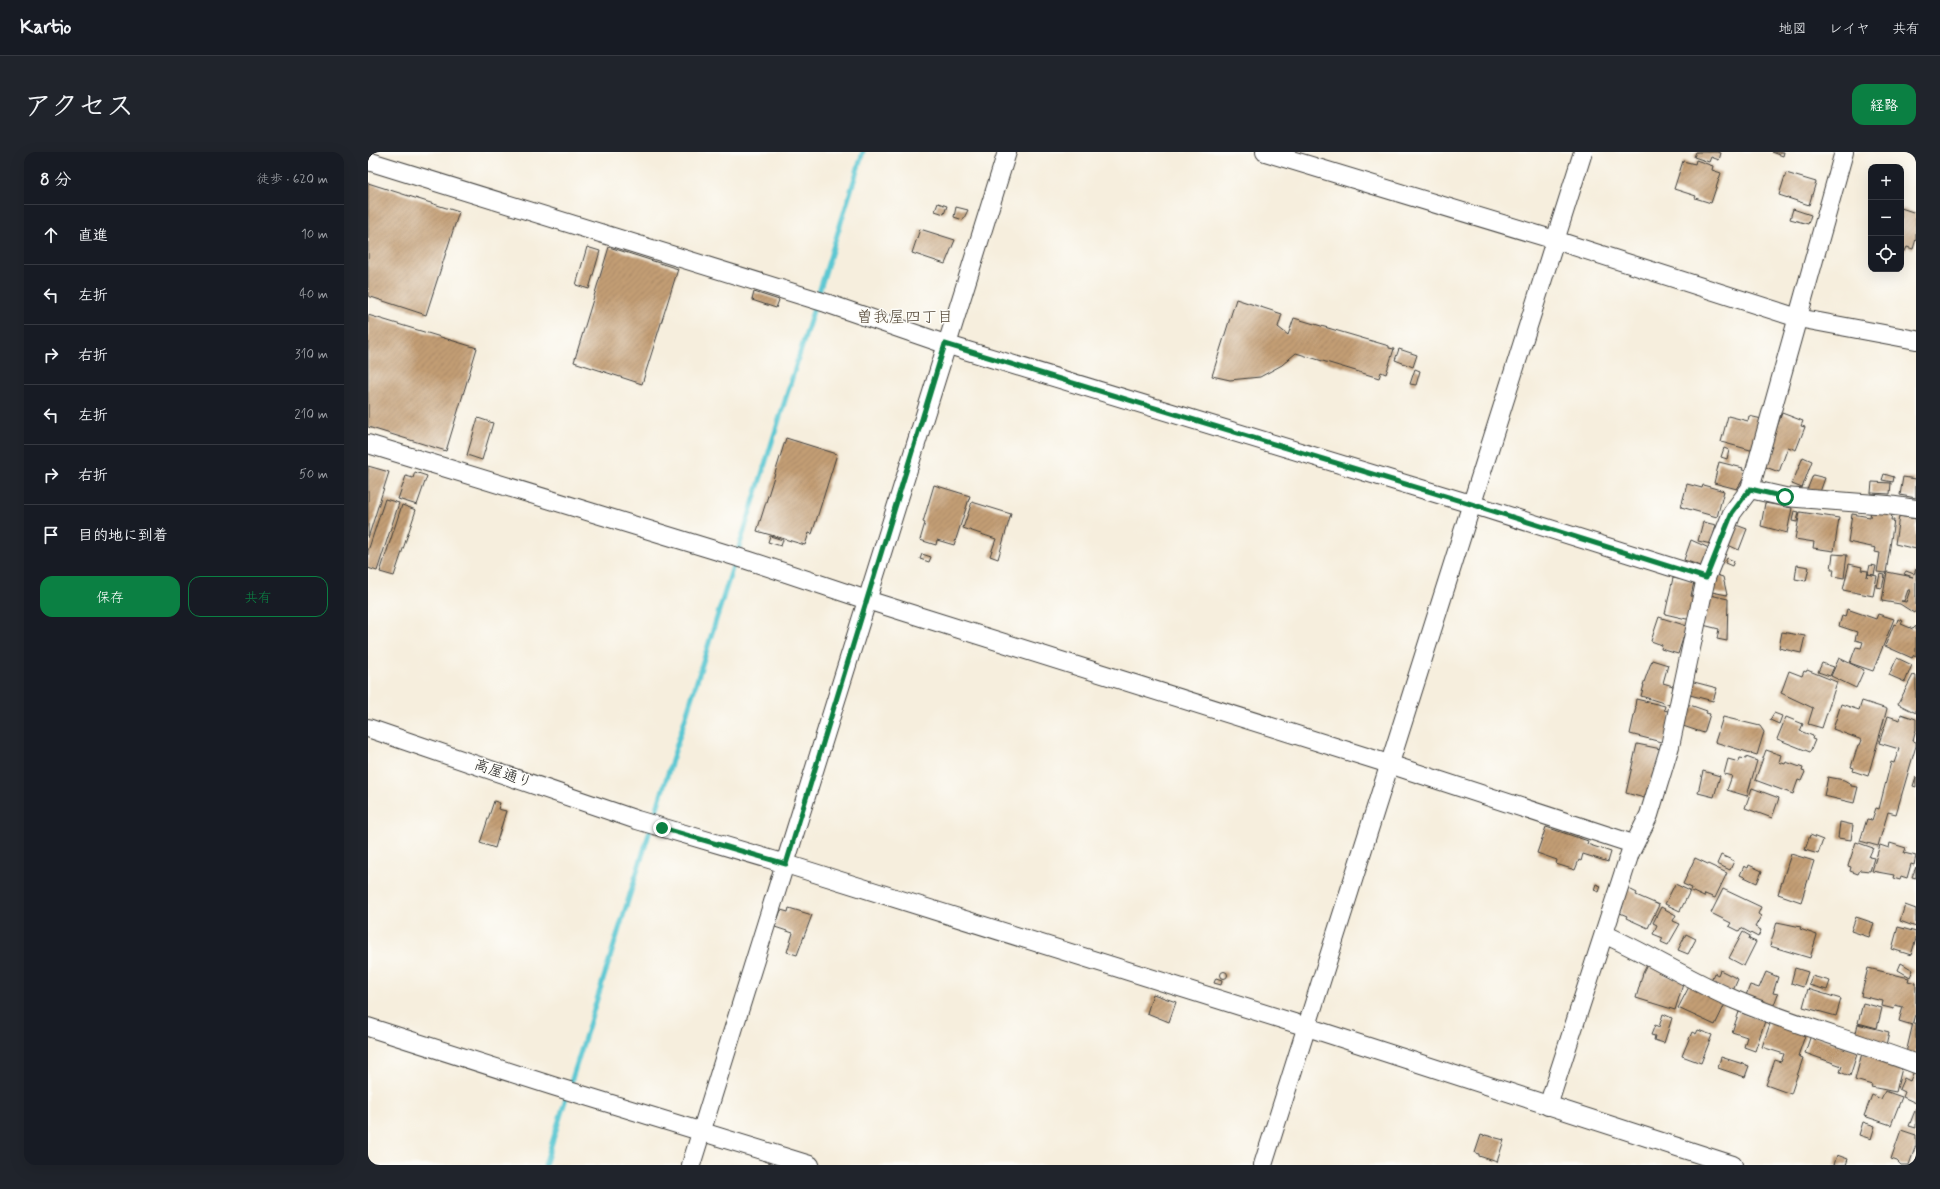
<!DOCTYPE html>
<html lang="ja">
<meta charset="utf-8">
<style>
:root{--surface:#171b24;--page:#20242c;--text:#f1f3f6;--muted:#9ea1a6;--line:#363941;--accent:#0b8043}
body{margin:0;font-family:Mynerve,"Klee One",sans-serif;background:var(--page);color:var(--text)}
.controls{position:absolute;right:12px;top:12px;display:grid;overflow:hidden;border-radius:8px;box-shadow:0 4px 16px #0002}
.controls button{width:36px;height:36px;display:grid;place-items:center;padding:0;border:0;border-bottom:1px solid var(--line);background:var(--surface);color:var(--text);font:20px sans-serif}
.stop{position:absolute;width:12px;height:12px;margin:-9px;border:3px solid #0b8043;border-radius:50%;background:#fff}
.stop.end{background:#0b8043;border-color:#fff;box-shadow:0 1px 4px #0008}
.list{margin:0;padding:0;list-style:none}
h2{display:flex;justify-content:space-between;align-items:center;height:52px;margin:0;padding:0 16px;font-size:17px}
h2 small{font-size:13px;font-weight:400;color:var(--muted)}
.list li{display:grid;grid-template-columns:26px 1fr auto;gap:12px;align-items:center;box-sizing:border-box;height:60px;padding:0 16px;border-top:1px solid var(--line)}
.list b{display:block;font-size:15px;white-space:nowrap}
.list em{font-size:13px;font-style:normal;color:var(--muted)}
.actions{display:flex;gap:8px;padding:12px 16px}
.actions a{flex:1;padding:9px 0;border:1px solid var(--accent);border-radius:12px;text-align:center;font-size:14px;color:var(--accent)}
.actions .main{background:var(--accent);color:#fff}
.icon{flex:none;width:22px;height:22px;fill:none;stroke:currentColor;stroke-width:2;stroke-linecap:round;stroke-linejoin:round}
.map{position:relative;flex:none;width:1548px;height:1013px;overflow:hidden;border-radius:12px}
header{display:flex;align-items:center;gap:24px;box-sizing:border-box;height:56px;padding:0 20px;background:var(--surface);border-bottom:1px solid var(--line)}
header strong{font-size:19px}
nav{display:flex;gap:22px;margin-inline-start:auto;font-size:14px}
.intro{display:flex;align-items:center;justify-content:space-between;box-sizing:border-box;height:96px;padding:0 24px}
h1{margin:0;font-size:28px}
.button{padding:10px 18px;border-radius:12px;background:var(--accent);color:#fff;font-size:14px;font-weight:700}
main{display:flex;gap:24px;padding:0 24px}
aside{flex:1;background:var(--surface);border-radius:12px;box-shadow:0 4px 16px #0002}
.map>svg:first-child{display:block}
.lines{fill:none;stroke-linecap:round;stroke-linejoin:round}
.stream{stroke:#5bc7d2;stroke-width:5}
.building{fill:url(#building-hatch);fill-rule:evenodd}
.minor-casing{stroke:#3d3c39;stroke-width:20}
.minor{stroke:#fff;stroke-width:18}
.route{stroke:#0b8043;stroke-width:5}
.labels{text-anchor:middle;dominant-baseline:central;stroke-width:3;stroke-linejoin:round;paint-order:stroke}
.street-label{font-size:15px;fill:#1c1c1c;stroke:#fdfcf7}
.neighbourhood-label{font-size:16px;fill:#564a3b;stroke:#fdfcf7}
</style>
<header>
<strong>Kartio</strong>
<nav><a>地図</a><a>レイヤ</a><a>共有</a></nav>
</header>
<div class="intro"><h1>アクセス</h1><a class="button">経路</a></div>
<main>
<aside>
<h2>8 分<small>徒歩 · 620 m</small></h2>
<ul class="list">
<li><svg class="icon" aria-label="ahead" viewBox="0 0 24 24"><path d="M12 20V5M6 11l6-6 6 6"/></svg><div><b>直進</b></div><em>10 m</em></li>
<li><svg class="icon" aria-label="left" viewBox="0 0 24 24"><path d="M17 20v-9H6M10 6l-5 5 5 5"/></svg><div><b>左折</b></div><em>40 m</em></li>
<li><svg class="icon" aria-label="right" viewBox="0 0 24 24"><path d="M7 20v-9h11M14 6l5 5-5 5"/></svg><div><b>右折</b></div><em>310 m</em></li>
<li><svg class="icon" aria-label="left" viewBox="0 0 24 24"><path d="M17 20v-9H6M10 6l-5 5 5 5"/></svg><div><b>左折</b></div><em>210 m</em></li>
<li><svg class="icon" aria-label="right" viewBox="0 0 24 24"><path d="M7 20v-9h11M14 6l5 5-5 5"/></svg><div><b>右折</b></div><em>50 m</em></li>
<li><svg class="icon" aria-label="arrive" viewBox="0 0 24 24"><path d="M6 21V4h12l-3 4 3 4H6"/></svg><div><b>目的地に到着</b></div></li>
</ul>
<div class="actions"><a class="main">保存</a><a>共有</a></div>
</aside>
<div class="map">
<svg width="1548" height="1013" viewBox="0 0 1548 1013">
<defs>
<pattern id="building-hatch" width="6" height="6" patternUnits="userSpaceOnUse"><rect width="6" height="6" fill="#c39e75"/><path d="M-1 1l2-2M0 6l6-6M5 7l2-2" fill="none" stroke="#9e805f"/></pattern>
</defs>
<rect width="100%" height="100%" fill="#fdfcf7"/>
<filter id="ink" filterUnits="userSpaceOnUse"><feTurbulence type="fractalNoise" baseFrequency=".025" numOctaves="2"/><feDisplacementMap in="SourceGraphic" scale="8" xChannelSelector="R" yChannelSelector="G"/><feConvolveMatrix kernelMatrix="1 2 1 2 8 2 1 2 1" color-interpolation-filters="sRGB"/></filter>
<filter id="wash" filterUnits="userSpaceOnUse"><feTurbulence type="fractalNoise" baseFrequency=".012" numOctaves="4" result="noise"/><feDisplacementMap in="SourceGraphic" scale="16" xChannelSelector="R" yChannelSelector="G"/><feGaussianBlur stdDeviation="0.9" result="paint"/><feColorMatrix in="noise" values="0 0 0 0 0 0 0 0 0 0 0 0 0 0 0 0 0 1.4 0 .05"/><feComposite in="paint" operator="in"/></filter>
<g filter="url(#wash)">
<rect width="100%" height="100%" fill="#f6eedd"/>
<g class="lines">
<polyline class="stream" points="177,1013 495,0"/>
</g>
<g id="blocks">
<g class="building">
<polygon points="1328,0 1349,0 1353,1 1351,8 1343,5 1341,10 1326,5"/>
<polygon points="1404,0 1416,0 1415,4"/>
<polygon points="1328,8 1345,14 1344,18 1353,21 1343,51 1327,46 1328,44 1306,37 1315,9 1327,12"/>
<polygon points="1418,21 1448,30 1441,53 1411,43"/>
<polygon points="0,31 91,60 58,163 0,144"/>
<polygon points="570,51 579,54 576,62 567,59"/>
<polygon points="588,55 600,58 595,68 586,65"/>
<polygon points="1533,56 1548,61 1548,87 1545,97 1539,95 1537,99 1533,98"/>
<polygon points="1425,57 1443,63 1440,72 1422,67"/>
<polygon points="552,77 587,88 577,112 544,101"/>
<polygon points="219,95 232,99 221,137 208,133"/>
<polygon points="241,95 310,117 274,232 206,210"/>
<polygon points="386,140 411,148 408,156 384,148"/>
<polygon points="868,147 914,162 910,175 920,183 926,166 1021,194 1021,196 1026,197 1018,222 1013,220 1011,226 928,201 914,213 892,225 862,228 844,224"/>
<polygon points="0,163 109,196 78,299 0,275"/>
<polygon points="1031,197 1049,203 1045,215 1027,208"/>
<polygon points="1047,217 1052,219 1048,233 1042,232"/>
<polygon points="1414,261 1435,269 1433,274 1437,275 1428,298 1420,295 1411,320 1395,314"/>
<polygon points="1360,264 1380,269 1381,264 1394,267 1386,299 1353,290"/>
<polygon points="110,266 125,271 114,308 99,303"/>
<polygon points="418,286 469,302 444,382 441,381 437,393 389,379"/>
<polygon points="1356,296 1361,298 1359,307 1353,305"/>
<polygon points="1435,305 1444,309 1434,336 1424,332"/>
<polygon points="1351,310 1375,316 1374,318 1380,319 1369,337 1346,331"/>
<polygon points="0,314 21,320 0,386"/>
<polygon points="47,320 59,324 49,353 30,347 38,324 45,326"/>
<polygon points="1516,322 1526,325 1525,330 1514,328"/>
<polygon points="1445,323 1457,326 1452,340 1439,338"/>
<polygon points="1535,325 1548,327 1548,346 1532,343"/>
<polygon points="1504,330 1523,331 1522,342 1503,341"/>
<polygon points="1319,332 1334,336 1335,333 1356,339 1349,365 1313,355"/>
<polygon points="566,333 602,344 586,393 569,388 568,393 552,388 557,371 555,370"/>
<polygon points="17,347 31,351 9,419 0,416 0,399"/>
<polygon points="604,350 643,362 630,407 622,404 628,387 595,376"/>
<polygon points="1397,351 1424,356 1419,381 1393,374"/>
<polygon points="34,353 48,358 26,424 12,420"/>
<polygon points="1426,359 1431,360 1429,370 1424,369"/>
<polygon points="1503,359 1524,362 1523,368 1526,368 1518,421 1509,420 1512,401 1507,400 1508,396 1480,390 1484,362 1502,365"/>
<polygon points="1432,360 1471,366 1466,399 1445,396 1446,390 1427,387"/>
<polygon points="1531,364 1548,367 1548,397 1527,392"/>
<polygon points="1335,370 1348,373 1343,392 1330,389"/>
<polygon points="1368,373 1379,377 1371,398 1360,393"/>
<polygon points="402,384 415,388 413,394 400,390"/>
<polygon points="1323,388 1341,396 1339,402 1337,403 1339,404 1336,411 1334,411 1333,414 1316,408"/>
<polygon points="554,402 563,405 561,410 552,407"/>
<polygon points="1465,402 1479,403 1476,426 1465,424 1466,417 1463,417"/>
<polygon points="1359,406 1366,409 1364,414 1357,411"/>
<polygon points="1481,412 1494,415 1493,418 1500,419 1499,425 1500,422 1509,424 1505,444 1475,438"/>
<polygon points="1429,413 1441,415 1438,429 1427,427"/>
<polygon points="1502,413 1508,414 1506,423 1500,422"/>
<path d="M1548 417V458L1546 461 1532 452 1514 449 1519 420 1545 425 1536 422 1538 419 1546 422ZM1540 438H1542L1538 450 1533 449H1536Z"/>
<polygon points="1512,422 1517,423 1514,436 1509,435"/>
<polygon points="1348,423 1355,425 1359,443 1344,440"/>
<polygon points="1305,426 1326,430 1323,444 1328,445 1323,468 1297,462"/>
<polygon points="1342,443 1360,447 1359,489 1349,487 1351,477 1335,473"/>
<polygon points="1479,457 1508,467 1510,462 1526,467 1505,519 1482,511 1488,495 1493,496 1495,490 1487,488 1489,480 1471,474 1474,464 1477,465"/>
<polygon points="1291,465 1319,474 1310,502 1293,497 1294,493 1283,489"/>
<polygon points="1530,467 1535,469 1533,472 1545,477 1548,474 1548,504 1546,503 1544,506 1517,494 1526,472 1528,473"/>
<polygon points="1414,480 1437,484 1433,501 1411,496"/>
<polygon points="1471,506 1496,518 1488,536 1463,524"/>
<polygon points="1529,506 1544,513 1537,530 1521,523"/>
<polygon points="1284,508 1300,513 1295,531 1305,534 1302,553 1273,544 1276,533 1275,533"/>
<polygon points="1454,511 1466,515 1462,524 1450,520"/>
<polygon points="1439,518 1469,530 1454,576 1440,572 1445,556 1413,541 1421,519 1434,524 1436,519 1438,520"/>
<polygon points="1545,523 1548,524 1548,561 1530,552"/>
<polygon points="1322,529 1349,536 1345,549 1318,542"/>
<polygon points="1268,547 1297,554 1296,558 1304,560 1297,591 1262,582 1268,555 1267,554"/>
<polygon points="1494,549 1519,557 1500,624 1485,619 1486,616 1483,615 1490,593 1492,593 1494,588 1465,577 1473,552 1491,558"/>
<polygon points="1319,552 1339,559 1338,561 1342,562 1336,581 1312,573"/>
<polygon points="1406,561 1414,564 1411,572 1402,568"/>
<polygon points="1533,562 1548,567 1548,578 1545,589 1548,590 1548,594 1528,662 1520,660 1510,694 1492,689 1499,667 1504,668 1508,656 1511,657 1523,610 1526,611 1531,597 1511,591 1520,564 1532,568"/>
<polygon points="1355,565 1392,574 1396,580 1389,603 1347,590"/>
<polygon points="1418,565 1435,572 1432,579 1445,584 1444,587 1447,588 1442,600 1409,587"/>
<polygon points="1269,592 1293,597 1280,647 1258,641"/>
<polygon points="1398,598 1413,603 1411,610 1417,612 1418,610 1435,616 1434,619 1437,620 1433,629 1430,628 1425,642 1387,628"/>
<polygon points="1378,605 1389,609 1379,644 1359,638 1364,624 1356,622 1360,607 1371,610 1372,606 1378,607"/>
<polygon points="1335,619 1352,624 1346,645 1330,641"/>
<polygon points="1460,625 1476,628 1483,632 1483,634 1490,635 1486,651 1456,644"/>
<polygon points="1548,625 1548,635 1545,634"/>
<polygon points="1384,636 1411,646 1404,666 1377,656"/>
<polygon points="126,649 132,651 130,657 138,659 127,696 112,691"/>
<polygon points="1472,670 1485,673 1483,688 1470,686"/>
<polygon points="1178,675 1220,689 1219,692 1243,700 1240,710 1215,702 1213,709 1211,708 1207,718 1188,712 1189,708 1169,701"/>
<polygon points="1442,683 1455,688 1450,702 1437,698"/>
<polygon points="1488,690 1505,696 1501,705 1506,706 1502,719 1492,718 1490,722 1482,719 1483,715 1480,714"/>
<polygon points="1522,691 1538,696 1536,701 1548,704 1546,713 1543,712 1539,726 1533,724 1532,728 1525,726 1526,723 1504,719 1512,693 1521,696"/>
<polygon points="1423,702 1446,709 1433,750 1410,742"/>
<polygon points="1353,703 1366,709 1362,718 1349,712"/>
<polygon points="1327,706 1359,721 1347,746 1337,742 1336,745 1323,739 1324,736 1315,732"/>
<polygon points="1381,713 1394,719 1389,731 1372,723 1376,714 1380,716"/>
<polygon points="1548,715 1548,726 1544,725"/>
<polygon points="1228,732 1233,734 1231,740 1226,738"/>
<polygon points="1307,732 1322,739 1312,759 1297,752"/>
<polygon points="1259,736 1269,741 1268,743 1291,753 1280,776 1258,766 1259,764 1252,761 1255,754 1252,752"/>
<polygon points="1355,737 1393,755 1390,762 1393,764 1387,775 1393,778 1390,785 1373,776 1371,779 1361,774 1363,771 1343,761"/>
<polygon points="1537,753 1548,757 1548,775 1532,769"/>
<polygon points="1293,755 1308,763 1305,769 1312,772 1300,793 1293,790 1295,786 1285,782 1289,773 1285,771"/>
<polygon points="421,756 444,763 429,803 419,800 425,781 407,775 413,758 420,760"/>
<polygon points="1488,765 1506,771 1501,785 1483,779"/>
<polygon points="1409,770 1433,775 1432,777 1449,783 1442,806 1402,794"/>
<polygon points="1530,775 1548,780 1548,787 1543,803 1524,797"/>
<polygon points="1375,780 1382,784 1381,787 1388,790 1376,814 1361,806"/>
<polygon points="1318,782 1328,787 1320,802 1310,798"/>
<polygon points="1280,811 1298,820 1296,823 1316,829 1307,858 1268,846 1275,821"/>
<polygon points="1533,811 1545,818 1542,825 1530,818"/>
<polygon points="1427,816 1440,820 1435,835 1423,831"/>
<polygon points="1500,816 1541,826 1540,829 1548,831 1548,863 1547,863 1544,873 1531,869 1535,855 1527,853 1526,857 1514,854 1515,849 1493,844"/>
<polygon points="1352,818 1370,827 1364,841 1342,831 1346,821 1350,823"/>
<circle cx="856" cy="823" r="3.5"/>
<polygon points="1398,820 1410,825 1405,841 1410,842 1405,855 1377,846 1382,833 1391,836"/>
<polygon points="1444,824 1462,829 1459,838 1441,833"/>
<polygon points="848,826 854,828 853,833 846,831"/>
<polygon points="1323,831 1358,850 1347,873 1310,856"/>
<polygon points="1440,837 1473,847 1468,864 1435,855"/>
<polygon points="785,842 808,850 801,870 779,861"/>
<polygon points="1495,851 1514,856 1509,876 1490,871"/>
<polygon points="1371,860 1397,869 1387,899 1376,895 1379,885 1364,880"/>
<polygon points="1295,862 1304,866 1296,891 1286,888 1287,884 1283,883 1287,873 1291,875"/>
<polygon points="1403,869 1438,881 1430,904 1435,906 1423,942 1398,933 1407,908 1413,910 1416,902 1394,895"/>
<polygon points="1545,871 1548,871 1548,903 1538,901"/>
<polygon points="1490,872 1521,880 1518,893 1487,885"/>
<polygon points="1330,878 1344,883 1333,911 1314,904 1324,880 1328,882"/>
<polygon points="1443,883 1490,899 1482,924 1472,920 1474,914 1437,901"/>
<polygon points="1494,901 1535,912 1528,940 1503,935 1504,933 1487,928"/>
<polygon points="1353,905 1381,914 1377,925 1350,916"/>
<polygon points="1546,919 1548,919 1548,951 1535,945 1537,940 1531,937 1536,926 1542,929"/>
<polygon points="1517,939 1534,945 1523,973 1496,964 1504,943 1513,947"/>
<polygon points="1548,956 1548,976 1541,974"/>
<polygon points="1495,970 1507,974 1503,987 1491,983"/>
<polygon points="1533,978 1548,983 1548,993 1541,1013 1533,1013 1529,1009 1523,1007"/>
<polygon points="1113,983 1116,984 1117,983 1136,988 1129,1010 1111,1004 1111,1002 1107,1001"/>
<polygon points="1469,1003 1480,1007 1478,1013 1466,1013"/>
</g>
</g>
</g>
<g filter="url(#ink)">
<use href="#blocks" fill-opacity="0" stroke="#3d3c39" stroke-width="1"/>
<g class="lines">
<defs>
<g id="minor">
<polyline points="897,0 1187,88 1430,166 1548,188"/>
<polyline points="0,9 458,151 577,192 1103,352 1338,426"/>
<polyline points="0,292 379,408 499,448 1021,612 1265,692"/>
<polyline points="1382,337 1417,345 1520,353 1548,357"/>
<polyline points="0,576 269,668 418,712 939,875 1365,1013"/>
<path d="M1236 782C1280 802 1321 828 1365 847 1425 873 1488 889 1548 912"/>
<polyline points="0,875 185,934 442,1013"/>
<polyline points="1180,954 1262,701 1281,663 1302,594 1338,426 1364,361 1382,337 1476,0"/>
<path d="M323 1013C430 676 531 337 639 0"/>
<polyline points="895,1013 1215,0"/>
</g>
</defs>
<use href="#minor" class="minor-casing"/>
<use href="#minor" class="minor"/>
</g>
</g>
<g class="lines" filter="url(#ink)">
<polyline class="route" points="294,676 418,712 577,192 1103,352 1338,426 1364,361 1382,337 1417,345"/>
</g>
<g class="labels">
<g class="street-label">
<text transform="translate(135 622) rotate(19)">高屋通り</text>
</g>
<g class="neighbourhood-label">
<text x="537" y="165">曽我屋四丁目</text>
</g>
</g>
</svg>
<div class="controls">
<button>+</button>
<button>−</button>
<button><svg class="icon" aria-label="locate" viewBox="0 0 24 24"><circle cx="12" cy="12" r="6"/><path d="M12 2v4M12 18v4M2 12h4M18 12h4"/></svg></button>
</div>
<div class="stop" style="left:1417px;top:345px"></div>
<div class="stop end" style="left:294px;top:676px"></div>
</div>
</main>
